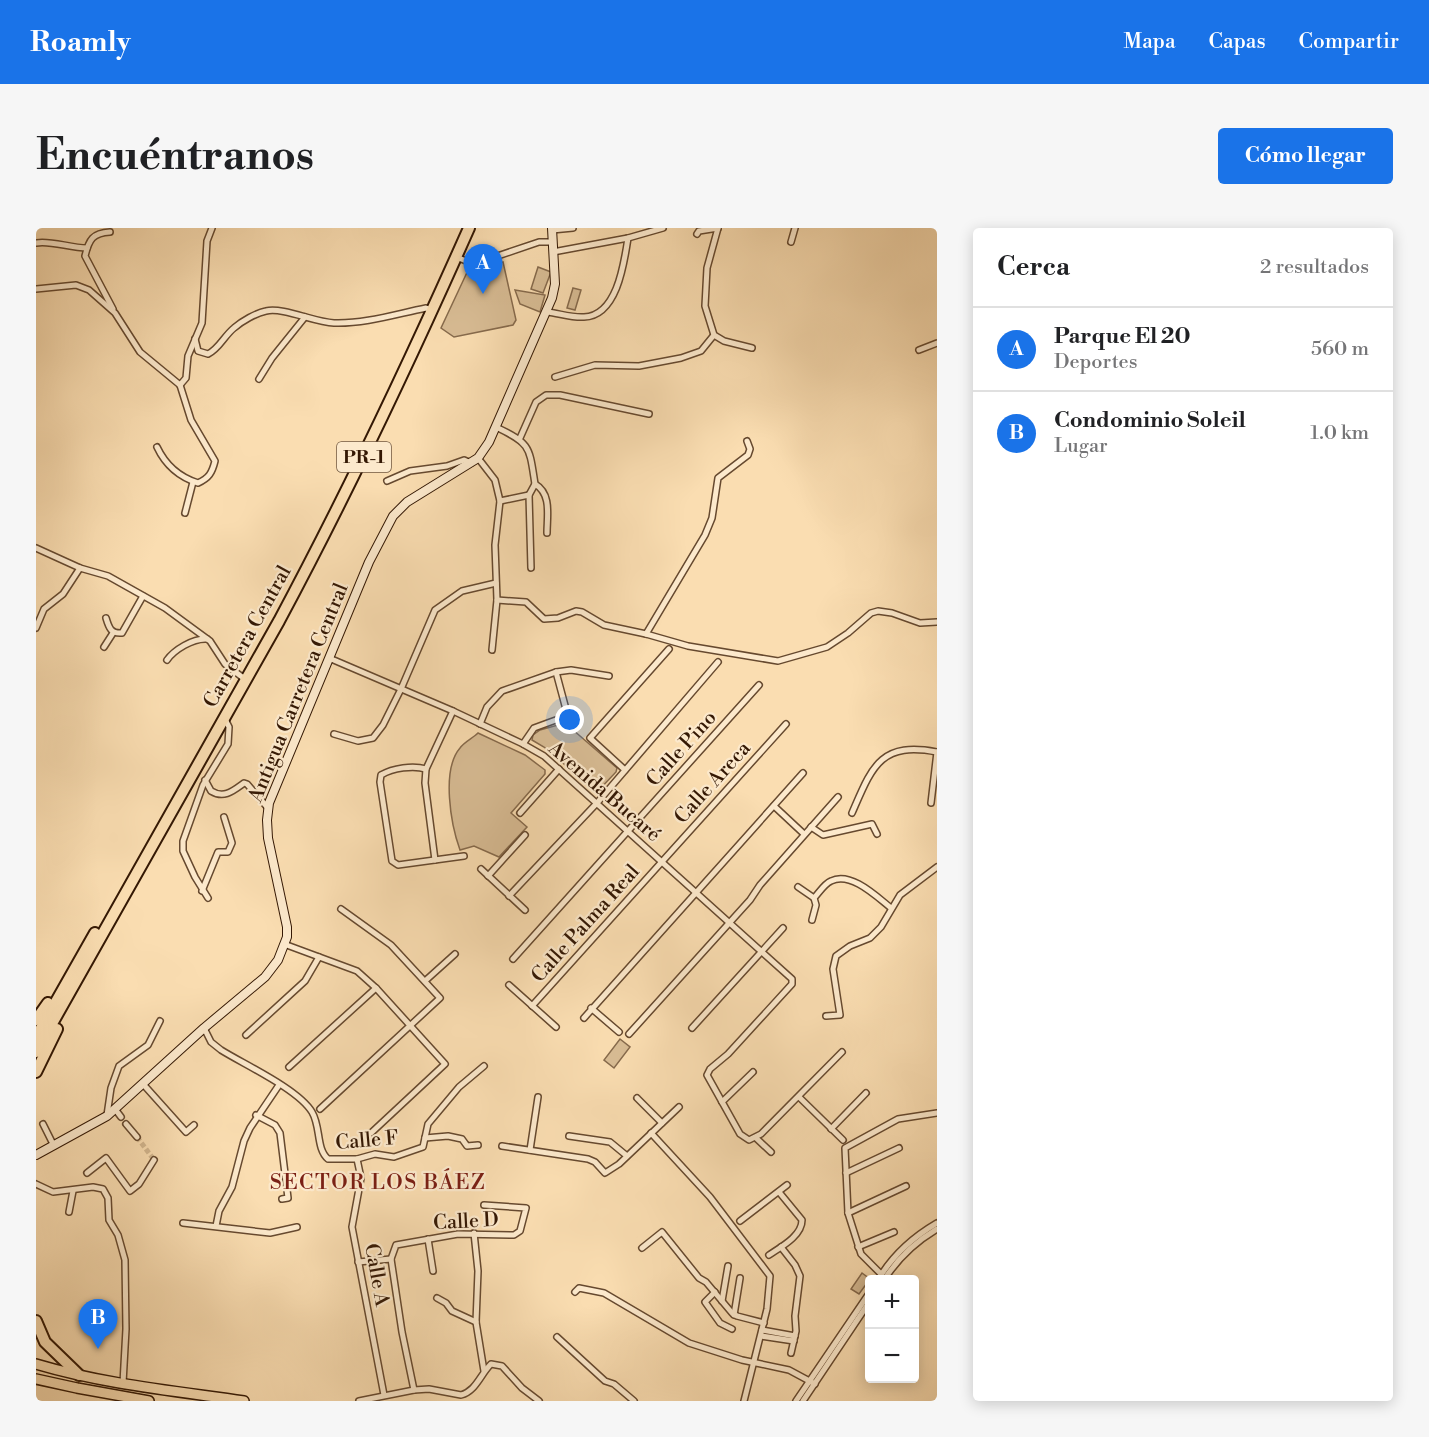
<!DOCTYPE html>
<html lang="es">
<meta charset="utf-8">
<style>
:root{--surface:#fff;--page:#f6f6f6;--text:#202124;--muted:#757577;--line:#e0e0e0;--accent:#1a73e8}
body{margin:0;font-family:"Libre Bodoni",serif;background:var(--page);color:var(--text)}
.controls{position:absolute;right:18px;bottom:18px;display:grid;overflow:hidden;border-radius:6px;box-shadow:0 3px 15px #0003}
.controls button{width:54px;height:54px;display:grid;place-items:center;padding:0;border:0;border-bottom:2px solid var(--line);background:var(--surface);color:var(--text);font:30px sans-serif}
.you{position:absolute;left:534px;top:492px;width:21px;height:21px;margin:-15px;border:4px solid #fff;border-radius:50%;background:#1a73e8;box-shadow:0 0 0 9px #1a73e833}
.badge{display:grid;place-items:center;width:39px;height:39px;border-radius:50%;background:var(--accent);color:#fff;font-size:20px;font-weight:700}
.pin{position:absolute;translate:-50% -50px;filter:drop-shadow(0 2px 3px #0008)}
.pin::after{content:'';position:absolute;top:32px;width:21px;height:18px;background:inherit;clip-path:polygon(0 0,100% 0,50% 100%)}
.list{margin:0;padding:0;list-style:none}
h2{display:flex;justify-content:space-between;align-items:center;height:78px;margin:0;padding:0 24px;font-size:26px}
h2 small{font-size:20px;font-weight:400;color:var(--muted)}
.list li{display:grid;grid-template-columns:39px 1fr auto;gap:18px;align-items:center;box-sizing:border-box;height:84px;padding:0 24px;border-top:2px solid var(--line)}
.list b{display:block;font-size:22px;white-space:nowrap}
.list p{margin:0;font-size:20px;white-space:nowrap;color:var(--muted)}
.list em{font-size:20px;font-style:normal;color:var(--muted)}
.map{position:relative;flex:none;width:901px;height:1173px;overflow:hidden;border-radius:6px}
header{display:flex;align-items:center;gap:36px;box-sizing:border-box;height:84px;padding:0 30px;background:var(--accent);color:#fff}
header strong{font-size:28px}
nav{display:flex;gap:33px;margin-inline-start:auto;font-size:21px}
.intro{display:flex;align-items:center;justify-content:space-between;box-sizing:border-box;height:144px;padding:0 36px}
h1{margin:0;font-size:42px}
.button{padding:15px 27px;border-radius:6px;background:var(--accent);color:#fff;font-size:21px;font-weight:700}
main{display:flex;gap:36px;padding:0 36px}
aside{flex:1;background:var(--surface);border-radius:6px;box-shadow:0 3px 15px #0003}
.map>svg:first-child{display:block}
.green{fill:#d8bc94;stroke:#866a4c;stroke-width:1.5}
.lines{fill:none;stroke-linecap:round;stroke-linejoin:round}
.street-tunnel{stroke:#d2b68e;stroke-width:5;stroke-dasharray:5 2.5;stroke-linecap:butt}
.street-casing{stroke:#66492f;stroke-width:8}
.secondary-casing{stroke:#341804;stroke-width:10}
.primary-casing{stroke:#341804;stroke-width:12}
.highway-casing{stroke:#341804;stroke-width:14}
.street{stroke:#fce9cc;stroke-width:5}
.secondary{stroke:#fce9cc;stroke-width:8}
.primary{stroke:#faddb1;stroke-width:9}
.highway{stroke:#faddb1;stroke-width:10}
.labels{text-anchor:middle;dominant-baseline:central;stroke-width:4.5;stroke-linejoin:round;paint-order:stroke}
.shield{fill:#fce9cc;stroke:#705740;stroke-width:1.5}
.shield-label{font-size:18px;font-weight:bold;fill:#341804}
.street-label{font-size:20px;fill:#341804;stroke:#fce9cc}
.neighbourhood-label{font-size:21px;letter-spacing:1.5px;fill:#7a1f14;stroke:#fce9cc}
</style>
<header>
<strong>Roamly</strong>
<nav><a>Mapa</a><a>Capas</a><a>Compartir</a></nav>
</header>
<div class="intro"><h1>Encuéntranos</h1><a class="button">Cómo llegar</a></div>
<main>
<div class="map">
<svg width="901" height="1173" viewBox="0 0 901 1173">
<rect width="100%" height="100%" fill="#faddb1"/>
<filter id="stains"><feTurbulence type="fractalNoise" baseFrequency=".00333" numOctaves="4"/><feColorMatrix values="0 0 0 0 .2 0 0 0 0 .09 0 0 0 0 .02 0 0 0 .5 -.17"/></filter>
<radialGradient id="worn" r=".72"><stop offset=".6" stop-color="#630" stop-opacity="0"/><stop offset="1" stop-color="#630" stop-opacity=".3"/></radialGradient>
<g class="green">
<polygon points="467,34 480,92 477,97 418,109 405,100 434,38 445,40"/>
<polygon points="502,39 515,44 507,65 495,61"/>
<polygon points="537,60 545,62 539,82 531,80"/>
<polygon points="479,62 509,67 504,84 484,76"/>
<polygon points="529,495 581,540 580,544 561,564 508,519 496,512 497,507 504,502"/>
<path d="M442 505 489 527 509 542V546L475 585 491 599 463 629 438 618 424 622C415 597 405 542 424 520 428 514 437 510 442 505Z"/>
<polygon points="584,811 594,819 578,840 568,832"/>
<polygon points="826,1045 834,1051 823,1066 815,1061"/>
</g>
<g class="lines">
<polyline class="street-tunnel" points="101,909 118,932"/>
<defs>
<g id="street">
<polyline points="682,0 671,40 669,78 678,107 688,113 716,120"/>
<polyline points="516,2 537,0"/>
<path d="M74 4C57 5 53 11 49 28L77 81"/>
<polyline points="661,6 663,3 682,0"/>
<polyline points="755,14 759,0"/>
<path d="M0 15C14 12 34 20 51 20"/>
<polyline points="517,24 592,10 627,0"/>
<polyline points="420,29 438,36 503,14 516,14"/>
<polyline points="0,61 40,57 53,62 79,85 104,124 144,157"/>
<path d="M511 84C522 85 536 90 548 89 581 88 588 36 592 10"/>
<path d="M159 111 162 123 172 126C183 121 188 108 198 100 206 93 220 85 230 83 247 79 278 94 298 95 329 96 360 86 390 80L397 83"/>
<polyline points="883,122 901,115"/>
<polyline points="519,149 559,137 603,138 645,130 665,123 678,107"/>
<polyline points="223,151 236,130 269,89"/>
<polyline points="144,157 150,150 152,128 166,95 171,13 176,0"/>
<path d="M460 199C495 216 493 218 499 256 516 266 511 288 511 305"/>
<polyline points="484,210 500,174 510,167 524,167 613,186"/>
<path d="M121 219C129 236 143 249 162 255 173 250 176 245 179 233L155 192 144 157"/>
<polyline points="442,230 459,252 464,273 459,317 461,372 456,422"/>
<polyline points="351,253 374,243 411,238 428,232 435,235"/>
<polyline points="464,273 493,267"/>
<polyline points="149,285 157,254"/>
<polyline points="0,320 44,340 72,348 129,380 174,413 189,436 210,452"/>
<polyline points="495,340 493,267 499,256"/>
<polyline points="461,372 490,374 508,391 522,390 540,383 546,384 568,397 610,406 652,418 742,433 791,419 812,405 835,385 842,383 856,385 884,395 901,394"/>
<path d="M70 390C73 400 75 406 86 405L107 368"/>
<polyline points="0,400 8,381 27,366 44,340"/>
<polyline points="610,406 669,307 676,290 682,250 712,227 714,221 711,213"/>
<polyline points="68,419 77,405"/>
<polyline points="293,430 417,483 487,516 508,528 756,751 756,756 692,826 674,841 671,847 704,906 713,912 725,906 806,824"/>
<path d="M131 432C138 422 157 410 171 411"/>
<polyline points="444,496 451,479 466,463 520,444 535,442 573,448"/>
<polyline points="298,506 322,513 337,510 347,497 365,461 399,382 426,363 460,355"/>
<polyline points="487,516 498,500 528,489 531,485 520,444"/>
<path d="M390 541C377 537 357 540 345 547L344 554 356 633 362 637 428 628"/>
<polyline points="589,542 554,510 633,421"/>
<path d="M169 552 175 563C188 571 197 563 208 555L211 556 232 580"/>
<polyline points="895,575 901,524"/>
<polyline points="738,578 768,606"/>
<polyline points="484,585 523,541"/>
<path d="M816 585C836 539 844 513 901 524"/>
<polyline points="775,599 787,607 836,596 841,606"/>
<polyline points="399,632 389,555 390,541 417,483"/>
<polyline points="445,641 489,682"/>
<polyline points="452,648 489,607"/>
<polyline points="762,659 778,670"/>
<polyline points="166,663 182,624 192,624 196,615 188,589"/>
<polyline points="473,668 561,575 682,434"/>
<polyline points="172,670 159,649 147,623 147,613 167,557 192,516 193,499 189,491"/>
<path d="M776 692 780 677 778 670C783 665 788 656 795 653 815 643 841 669 855 680"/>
<polyline points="248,716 321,743 340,760 409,836 335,905"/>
<polyline points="477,731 723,457"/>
<polyline points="389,753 419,726"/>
<polyline points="473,757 520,799"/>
<polyline points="496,778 750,496"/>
<polyline points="555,780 583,804"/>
<polyline points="790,788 804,787 797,741 800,728 814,718 834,710 845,699 864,667 901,639"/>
<polyline points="548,790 767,545"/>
<path d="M168 800 175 814 185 822C209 837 262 861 276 884 285 899 280 921 292 931H321L339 926 358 929 387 919 392 896 423 859 448 838"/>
<polyline points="656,800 747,700"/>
<polyline points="593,806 714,672 724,657 802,569"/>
<polyline points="210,807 269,753 283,729"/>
<polyline points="253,839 340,760"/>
<polyline points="107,856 150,904 158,897"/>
<polyline points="763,869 807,912"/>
<polyline points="601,870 626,895"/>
<polyline points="686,874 717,844"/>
<polyline points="79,881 85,889"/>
<polyline points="284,881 404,770 355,717 305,681"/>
<polyline points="71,887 75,860 83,838 112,817 124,793"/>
<polyline points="220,887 239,897 244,905 252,970 246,971"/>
<polyline points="7,896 18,918"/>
<polyline points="90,896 101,909"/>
<polyline points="795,901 830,865"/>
<polyline points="615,905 674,969 734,1048 731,1081 708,1173"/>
<polyline points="533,908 574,914 591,928"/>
<polyline points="389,910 412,908 426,911 431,918 442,917"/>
<polyline points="720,910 735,924"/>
<polyline points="466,918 552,931 559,934 569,945 583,936 643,879"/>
<polyline points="494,922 502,869"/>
<polyline points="321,931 325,950 316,999 348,1167"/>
<polyline points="51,945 70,930 94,963 103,956 118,932"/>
<polyline points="810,945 863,920"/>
<polyline points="0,956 17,964 57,959 67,961 72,970 73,992 82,1007 89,1032 90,1101 87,1155"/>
<polyline points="33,984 37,963"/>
<polyline points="812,985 870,958"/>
<polyline points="704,993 751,957"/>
<polyline points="147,995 234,1005 261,999"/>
<polyline points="180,998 183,983 196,959 208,913 214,900 243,857"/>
<polyline points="438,1005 442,1043 440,1094 448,1143"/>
<polyline points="392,1011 397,1043"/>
<polyline points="745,1019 759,1037 764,1048 759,1088 760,1103 755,1125"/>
<polyline points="822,1019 858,1004"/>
<polyline points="606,1020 626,1004 663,1050 670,1054 696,1085 701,1088 728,1095"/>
<path d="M733 1027C745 1019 766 1008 766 992L743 964"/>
<polyline points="322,1034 355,1031"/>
<polyline points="845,1046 825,1026 812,985 809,920 862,891 901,885"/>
<path d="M842 1052C856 1028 877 1009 901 995"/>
<path d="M848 1052C862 1030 879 1014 901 1001"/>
<polyline points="539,1064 543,1060 568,1065 653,1115 706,1132 753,1142 779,1156"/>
<polyline points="679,1064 669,1074 684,1095 696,1101"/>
<polyline points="401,1070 410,1075 416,1083 440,1094"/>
<polyline points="686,1073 692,1038"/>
<polyline points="698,1087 704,1050"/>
<polyline points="726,1102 759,1108"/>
<polyline points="725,1108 758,1113"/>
<polyline points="521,1109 569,1153 578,1156 598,1173"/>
<polyline points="378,1162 366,1104 355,1031 360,1017 422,1006 478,1007 484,1003 490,980 448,977"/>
<path d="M323 1173 378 1162 393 1161 425 1167C440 1163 444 1147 455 1136L466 1138 486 1160 503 1173"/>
<polyline points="760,1173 834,1064"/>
<polyline points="767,1173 834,1073"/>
</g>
<polyline id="secondary" points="0,927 71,888 168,800 229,749 242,732 251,709 251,699 232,610 231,592 233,575 333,334 357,288 371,274 442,230 453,214 516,70 519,56 516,0"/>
<g id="primary">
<path d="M0 1136C67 1156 139 1163 208 1173"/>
<polyline points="0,1151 41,1160 113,1173"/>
</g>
<g id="highway">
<polyline points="0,792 12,775"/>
<polyline points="0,809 59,705"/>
<path d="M0 824 243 393C312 264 374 133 433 0"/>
<polyline points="0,844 21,801"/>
<polyline points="0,1093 9,1114 43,1147"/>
</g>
</defs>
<use href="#street" class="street-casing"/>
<use href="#secondary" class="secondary-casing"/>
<use href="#primary" class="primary-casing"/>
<use href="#highway" class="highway-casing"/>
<use href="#street" class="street"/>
<use href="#secondary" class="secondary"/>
<use href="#primary" class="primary"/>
<use href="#highway" class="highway"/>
</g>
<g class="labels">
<rect class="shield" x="301" y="214" width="54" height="30" rx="4.5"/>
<g class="shield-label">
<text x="328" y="229">PR-1</text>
</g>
<g class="street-label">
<text transform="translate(212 409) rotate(-61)">Carretera Central</text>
<text transform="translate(263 465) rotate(-68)">Antigua Carretera Central</text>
<text transform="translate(646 521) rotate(-48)">Calle Pino</text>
<text transform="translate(677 555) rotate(-48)">Calle Areca</text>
<text transform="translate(568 564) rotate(41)">Avenida Bucaré</text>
<text transform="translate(550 696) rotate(-48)">Calle Palma Real</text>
<text transform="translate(331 913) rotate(-5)">Calle F</text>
<text transform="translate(430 994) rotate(-3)">Calle D</text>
<text transform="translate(340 1047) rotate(80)">Calle A</text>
</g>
<g class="neighbourhood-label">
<text x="342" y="955">SECTOR LOS BÁEZ</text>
</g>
</g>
<rect width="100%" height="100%" filter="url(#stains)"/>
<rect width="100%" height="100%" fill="url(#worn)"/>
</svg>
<div class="controls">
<button>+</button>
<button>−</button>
</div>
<div class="you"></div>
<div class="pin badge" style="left:447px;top:66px">A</div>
<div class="pin badge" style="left:62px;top:1121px">B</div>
</div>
<aside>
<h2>Cerca<small>2 resultados</small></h2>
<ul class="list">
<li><span class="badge">A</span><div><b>Parque El 20</b><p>Deportes</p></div><em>560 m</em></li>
<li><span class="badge">B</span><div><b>Condominio Soleil</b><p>Lugar</p></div><em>1.0 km</em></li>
</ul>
</aside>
</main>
